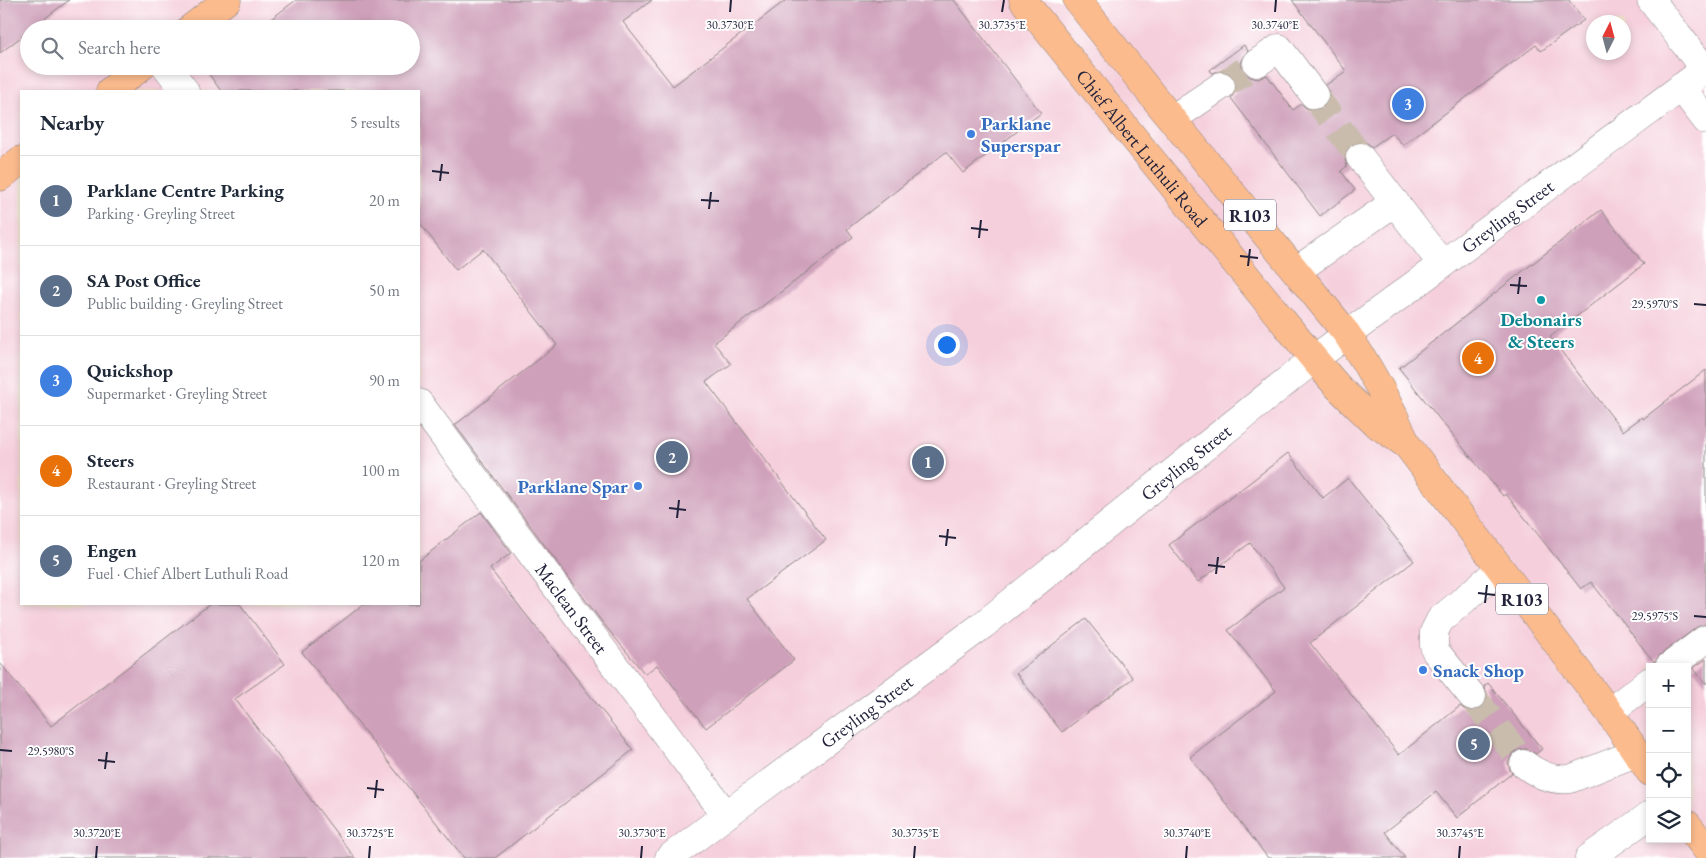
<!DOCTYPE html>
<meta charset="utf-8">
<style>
:root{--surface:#fff;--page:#f2f2f3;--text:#1f2937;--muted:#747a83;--line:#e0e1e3;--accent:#7c3aed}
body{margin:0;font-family:"EB Garamond",serif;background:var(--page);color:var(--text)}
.controls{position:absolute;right:15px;bottom:15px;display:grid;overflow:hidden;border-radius:0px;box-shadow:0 2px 8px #0003}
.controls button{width:45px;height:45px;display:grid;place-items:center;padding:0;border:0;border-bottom:1px solid var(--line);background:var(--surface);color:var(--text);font:25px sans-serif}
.compass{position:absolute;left:1586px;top:15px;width:45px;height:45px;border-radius:50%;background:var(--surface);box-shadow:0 2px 8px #0003;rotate:6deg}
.you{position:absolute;left:946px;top:344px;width:18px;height:18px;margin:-12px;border:4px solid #fff;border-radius:50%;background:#1a73e8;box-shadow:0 0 0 8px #1a73e833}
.badge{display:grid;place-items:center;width:32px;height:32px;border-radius:50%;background:var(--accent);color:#fff;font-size:16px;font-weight:700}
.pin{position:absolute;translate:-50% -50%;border:2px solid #fff;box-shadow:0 1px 5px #0006}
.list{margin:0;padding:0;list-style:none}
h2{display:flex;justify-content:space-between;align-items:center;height:65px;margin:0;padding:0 20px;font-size:21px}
h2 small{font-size:16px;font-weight:400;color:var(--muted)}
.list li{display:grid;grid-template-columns:32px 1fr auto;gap:15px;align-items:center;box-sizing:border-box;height:90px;padding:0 20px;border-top:1px solid var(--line)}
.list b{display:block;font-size:19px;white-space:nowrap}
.list p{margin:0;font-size:16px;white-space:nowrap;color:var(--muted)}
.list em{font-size:16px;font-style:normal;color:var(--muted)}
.icon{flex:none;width:28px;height:28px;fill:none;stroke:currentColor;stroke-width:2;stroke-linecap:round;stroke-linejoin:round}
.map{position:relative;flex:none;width:1706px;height:858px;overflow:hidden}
.search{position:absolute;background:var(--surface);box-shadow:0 2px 8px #0003;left:20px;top:20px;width:400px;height:55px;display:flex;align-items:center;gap:12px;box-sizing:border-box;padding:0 18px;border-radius:28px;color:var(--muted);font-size:19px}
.panel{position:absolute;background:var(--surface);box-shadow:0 2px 8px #0003;left:20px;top:90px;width:400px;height:515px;border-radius:0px}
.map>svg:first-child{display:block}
.built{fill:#f5cfdb;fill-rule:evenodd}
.building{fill:#cfa0ba}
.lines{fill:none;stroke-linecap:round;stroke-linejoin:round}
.minor-tunnel{stroke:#c9bcad;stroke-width:28;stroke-dasharray:28 14;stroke-linecap:butt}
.minor-casing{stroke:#8a8282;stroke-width:29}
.major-casing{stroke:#8a8282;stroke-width:29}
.minor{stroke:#fff;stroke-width:28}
.major{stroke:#fbbb8d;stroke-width:28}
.ticks{fill:none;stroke:#22223b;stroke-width:2}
.shop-dot{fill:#3f7fe0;stroke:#fff;stroke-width:2}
.culture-dot{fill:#0f9aa8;stroke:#fff;stroke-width:2}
.labels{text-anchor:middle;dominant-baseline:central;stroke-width:4;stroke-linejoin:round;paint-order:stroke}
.shield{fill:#fff;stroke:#646476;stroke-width:1}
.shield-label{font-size:18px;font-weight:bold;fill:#22223b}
.shop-label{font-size:19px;font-weight:bold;fill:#366cbe;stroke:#fff;text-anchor:start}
.street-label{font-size:19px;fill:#22223b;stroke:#fff}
.culture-label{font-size:19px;font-weight:bold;fill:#0d838f;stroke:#fff}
.ticks-label{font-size:12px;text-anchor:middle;fill:#22223b;stroke:#fff;stroke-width:4;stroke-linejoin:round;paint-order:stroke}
</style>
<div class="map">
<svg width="1706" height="858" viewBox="0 0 1706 858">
<rect width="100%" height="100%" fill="#fff"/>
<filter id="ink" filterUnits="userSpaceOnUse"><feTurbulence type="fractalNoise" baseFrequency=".02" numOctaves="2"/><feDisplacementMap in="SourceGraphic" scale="10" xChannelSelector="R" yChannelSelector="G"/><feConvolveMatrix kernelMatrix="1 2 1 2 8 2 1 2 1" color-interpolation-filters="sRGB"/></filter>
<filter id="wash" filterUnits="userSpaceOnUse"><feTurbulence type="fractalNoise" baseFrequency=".0096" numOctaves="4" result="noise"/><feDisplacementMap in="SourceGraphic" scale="20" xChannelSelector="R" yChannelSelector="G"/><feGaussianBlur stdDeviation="1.12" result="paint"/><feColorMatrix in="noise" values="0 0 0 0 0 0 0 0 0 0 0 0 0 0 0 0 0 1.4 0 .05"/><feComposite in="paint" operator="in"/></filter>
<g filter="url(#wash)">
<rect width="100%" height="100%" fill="#f3e3c9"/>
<path class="built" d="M0 0H1706V858H0ZM1594 22H1624V52H1594ZM29 29H411V66H29ZM21 91H419V604H21ZM1650 667H1687V839H1650Z"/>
<g id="blocks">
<g class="building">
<polygon points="0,0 69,0 31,29 29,29 29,31 0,53"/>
<polygon points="296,0 652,0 623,22 673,86 786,0 954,0 1041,113 963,173 946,152 847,229 853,237 714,343 731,364 706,382 826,540 747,599 794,660 706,728 657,665 645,674 602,622 455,425 557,345 483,249 456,270 419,222 419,91 221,91 205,69 209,66 411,66 411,29 258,29"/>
<polygon points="1292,0 1569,0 1584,20 1541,51 1536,45 1403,145 1392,133 1372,147 1366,142 1358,142 1351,144 1345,151 1345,160 1347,166 1341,171 1355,190 1320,216 1231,98 1235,92 1237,85 1234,77 1227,72 1219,71 1212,73 1210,70 1244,45 1248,51 1243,56 1241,64 1244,72 1250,77 1258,79 1267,75 1293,110 1301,104 1307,109 1315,111 1324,107 1328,102 1330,94 1326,85 1346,71"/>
<polygon points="1601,210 1644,264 1550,337 1623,431 1642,417 1643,419 1706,370 1706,624 1697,627 1660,655 1654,662 1591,582 1581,589 1506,494 1503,496 1441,421 1399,368"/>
<polygon points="1288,453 1323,498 1348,478 1414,561 1310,643 1399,755 1460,706 1467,711 1474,711 1481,708 1487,701 1487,693 1484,686 1488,683 1542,749 1536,754 1526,749 1518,750 1512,754 1508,763 1510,770 1512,773 1457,818 1436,792 1385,832 1405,858 1268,858 1190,757 1276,691 1228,630 1284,587 1250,543 1198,582 1169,545"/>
<polygon points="481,512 511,553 490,569 633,750 495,858 464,858 302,652 364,604 419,604 419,561"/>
<polygon points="210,604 240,604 285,664 235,699 355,858 0,858 0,663 51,726"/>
<polygon points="1086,619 1133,678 1062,732 1016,673"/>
<polygon points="1706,659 1706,684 1693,668"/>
</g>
</g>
</g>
<g filter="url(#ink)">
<use href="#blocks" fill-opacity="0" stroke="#8a8282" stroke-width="1"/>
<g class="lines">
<g class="minor-tunnel">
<polyline points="1221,86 1257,63"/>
<polyline points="1314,95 1360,157"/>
<polyline points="1472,696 1524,764"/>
</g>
<defs>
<g id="minor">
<polyline points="1651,0 1705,70"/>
<polyline points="1257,63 1279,48 1314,95"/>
<polyline points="166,66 185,91"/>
<polyline points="1681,87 1706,120"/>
<polyline points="1172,119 1221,86"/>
<polyline points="1360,157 1442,264"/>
<polyline points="1296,271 1395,202"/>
<path id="s1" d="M419 403 726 815"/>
<polyline points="1669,667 1706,639"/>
<polyline points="1472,696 1436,652 1434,646 1434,632 1440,620 1500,569"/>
<polyline points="1609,712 1650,681"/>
<path d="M1524 764C1538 775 1552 781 1570 779L1636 753"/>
<path id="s2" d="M669 858 726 815 983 625 1314 359 1706 69"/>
<polyline points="1589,858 1650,815"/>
</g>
<g id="major">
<path id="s3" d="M1023 0 1120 121 1314 359 1338 387 1375 423 1407 445"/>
<path d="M1077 0 1152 95 1347 334C1372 371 1390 404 1407 445L1609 712 1650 772"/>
<polyline points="190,29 227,0"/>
<polyline points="110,91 142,66"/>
<polyline points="0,177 21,160"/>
<polyline points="1687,824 1706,849"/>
</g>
</defs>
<use href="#minor" class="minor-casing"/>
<use href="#major" class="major-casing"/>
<use href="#minor" class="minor"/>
<use href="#major" class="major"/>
</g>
</g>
<path class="ticks" d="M730 12 731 0M1002 12 1004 0M1275 12 1276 0M432 171 449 173M440 181 442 164M701 200 719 201M709 209 711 192M971 228 988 230M979 238 981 220M1240 256 1258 258M1248 266 1250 249M1510 285 1527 286M1518 294 1520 277M1694 304 1706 305M669 508 686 510M677 518 679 500M939 536 956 538M946 546 948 529M1208 565 1225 567M1216 574 1218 557M1478 593 1495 595M1485 603 1487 585M1694 616 1706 617M0 750 12 751M98 760 115 762M105 769 107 752M367 788 384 790M375 798 377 780M96 858 97 846M369 858 370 846M641 858 642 846M914 858 915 846M1186 858 1187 846M1459 858 1460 846"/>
<g class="shop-dot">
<circle cx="971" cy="134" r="5"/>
<circle cx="638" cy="486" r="5"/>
<circle cx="1423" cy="670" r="5"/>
</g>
<circle class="culture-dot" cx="1541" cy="300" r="5"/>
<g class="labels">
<g class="shield">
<rect x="1224" y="199.5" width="52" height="31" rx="4"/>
<rect x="1496" y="583.5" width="52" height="31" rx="4"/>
</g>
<g class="shield-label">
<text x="1250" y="215">R103</text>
<text x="1522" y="599">R103</text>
</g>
<g class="shop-label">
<text x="981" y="123">Parklane<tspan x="981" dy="22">Superspar</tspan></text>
<text x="628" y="486" text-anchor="end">Parklane Spar</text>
<text x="1433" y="670">Snack Shop</text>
</g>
<g class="street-label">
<text stroke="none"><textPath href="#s3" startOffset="190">Chief Albert Luthuli Road</textPath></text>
<text stroke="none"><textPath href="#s2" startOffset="1056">Greyling Street</textPath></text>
<text stroke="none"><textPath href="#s2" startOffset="651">Greyling Street</textPath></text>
<text stroke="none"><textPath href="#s1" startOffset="256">Maclean Street</textPath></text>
<text stroke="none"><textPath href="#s2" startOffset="246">Greyling Street</textPath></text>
</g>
<g class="culture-label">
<text x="1541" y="319">Debonairs<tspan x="1541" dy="22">&amp; Steers</tspan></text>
</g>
</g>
<g class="ticks-label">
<text x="730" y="29">30.3730°E</text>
<text x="1002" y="29">30.3735°E</text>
<text x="1275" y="29">30.3740°E</text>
<text x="1655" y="308">29.5970°S</text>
<text x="1655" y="620">29.5975°S</text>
<text x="51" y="755">29.5980°S</text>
<text x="97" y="837">30.3720°E</text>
<text x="370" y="837">30.3725°E</text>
<text x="642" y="837">30.3730°E</text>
<text x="915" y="837">30.3735°E</text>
<text x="1187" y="837">30.3740°E</text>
<text x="1460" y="837">30.3745°E</text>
</g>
</svg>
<div class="controls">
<button>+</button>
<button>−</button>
<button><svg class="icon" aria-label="locate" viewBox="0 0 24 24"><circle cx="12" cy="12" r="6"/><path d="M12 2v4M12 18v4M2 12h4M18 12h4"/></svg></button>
<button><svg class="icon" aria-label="layers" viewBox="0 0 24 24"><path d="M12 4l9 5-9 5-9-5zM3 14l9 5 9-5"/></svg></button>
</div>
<svg class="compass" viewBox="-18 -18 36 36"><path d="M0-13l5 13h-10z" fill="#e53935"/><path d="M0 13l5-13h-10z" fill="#747a83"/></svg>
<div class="you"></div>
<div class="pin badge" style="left:928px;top:462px;background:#5c6f8a">1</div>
<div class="pin badge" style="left:672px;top:457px;background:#5c6f8a">2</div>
<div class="pin badge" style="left:1408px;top:104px;background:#3f7fe0">3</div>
<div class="pin badge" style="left:1478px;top:358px;background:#e8710a">4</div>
<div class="pin badge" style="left:1474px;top:744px;background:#5c6f8a">5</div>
<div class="search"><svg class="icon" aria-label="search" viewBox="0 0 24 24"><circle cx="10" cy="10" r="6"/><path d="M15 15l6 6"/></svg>Search here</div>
<section class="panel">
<h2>Nearby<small>5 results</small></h2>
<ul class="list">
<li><span class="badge" style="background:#5c6f8a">1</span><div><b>Parklane Centre Parking</b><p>Parking · Greyling Street</p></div><em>20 m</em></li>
<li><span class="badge" style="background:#5c6f8a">2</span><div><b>SA Post Office</b><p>Public building · Greyling Street</p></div><em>50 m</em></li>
<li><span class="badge" style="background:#3f7fe0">3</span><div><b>Quickshop</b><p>Supermarket · Greyling Street</p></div><em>90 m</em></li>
<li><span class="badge" style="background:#e8710a">4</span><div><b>Steers</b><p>Restaurant · Greyling Street</p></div><em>100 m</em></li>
<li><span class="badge" style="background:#5c6f8a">5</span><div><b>Engen</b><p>Fuel · Chief Albert Luthuli Road</p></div><em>120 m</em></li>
</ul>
</section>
</div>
